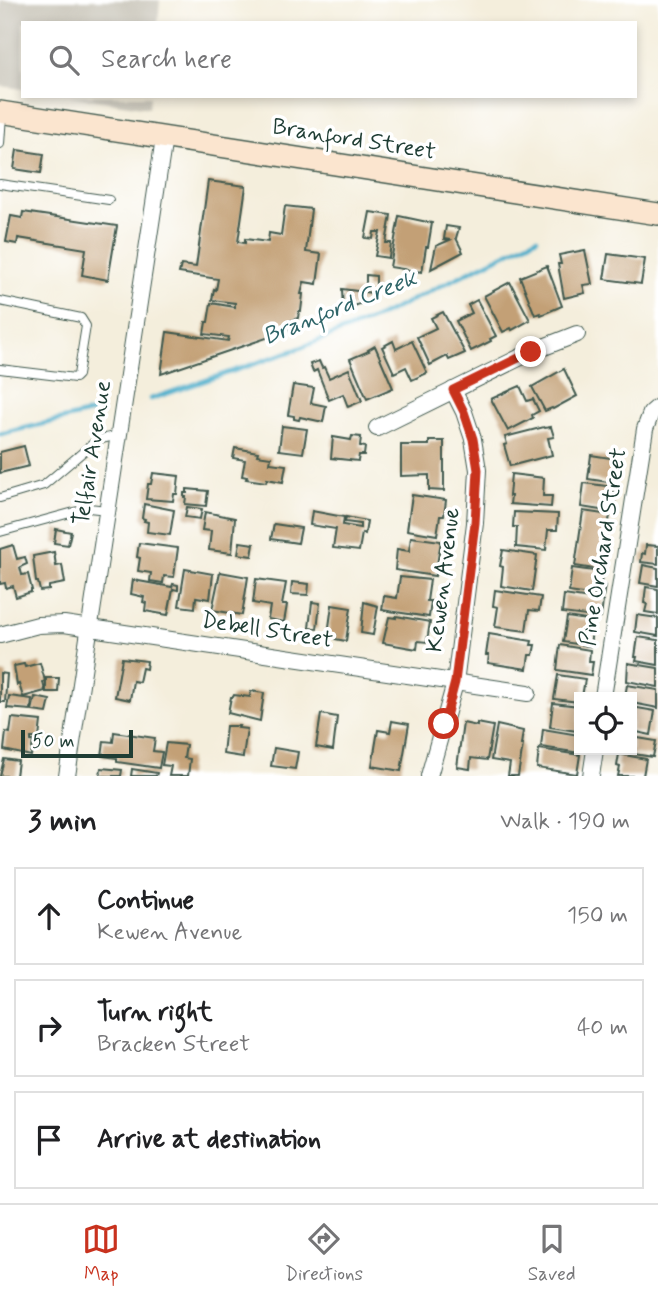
<!DOCTYPE html>
<meta charset="utf-8">
<style>
:root{--surface:#fff;--page:#f6f6f6;--text:#202124;--muted:#757577;--line:#e0e0e0;--accent:#c8321e}
body{margin:0;font-family:Mynerve,sans-serif;background:var(--page);color:var(--text)}
.controls{position:absolute;right:21px;bottom:21px;display:grid;overflow:hidden;border-radius:0px;box-shadow:0 4px 10px #0003}
.controls button{width:63px;height:63px;display:grid;place-items:center;padding:0;border:0;border-bottom:2px solid var(--line);background:var(--surface);color:var(--text);font:35px sans-serif}
.scale{position:absolute;left:21px;bottom:18px;width:112px;box-sizing:border-box;padding-left:7px;border:4px solid #1f3d34;border-top:0;font-size:19px;line-height:24px;white-space:nowrap;color:#1f3d34;-webkit-text-stroke:5px #fff;paint-order:stroke}
.stop{position:absolute;width:21px;height:21px;margin:-16px;border:5px solid #c8321e;border-radius:50%;background:#fff}
.stop.end{background:#c8321e;border-color:#fff;box-shadow:0 2px 7px #0008}
.list{margin:0;padding:0;list-style:none}
h2{display:flex;justify-content:space-between;align-items:center;height:91px;margin:0;padding:0 28px;font-size:30px}
h2 small{font-size:23px;font-weight:400;color:var(--muted)}
.list li{display:grid;grid-template-columns:46px 1fr auto;gap:21px;align-items:center;box-sizing:border-box;height:98px;margin:0 14px 14px;padding:0 14px;border:2px solid var(--line);border-radius:0px}
.list b{display:block;font-size:26px;white-space:nowrap}
.list p{margin:0;font-size:23px;white-space:nowrap;color:var(--muted)}
.list em{font-size:23px;font-style:normal;color:var(--muted)}
.icon{flex:none;width:38px;height:38px;fill:none;stroke:currentColor;stroke-width:2;stroke-linecap:round;stroke-linejoin:round}
.map{position:relative;flex:none;width:658px;height:776px;overflow:hidden}
.search{position:absolute;background:var(--surface);box-shadow:0 4px 10px #0003;left:21px;right:21px;top:21px;height:77px;display:flex;align-items:center;gap:18px;box-sizing:border-box;padding:0 24px;border-radius:0px;color:var(--muted);font-size:26px}
.sheet{height:427px;background:var(--surface)}
nav{display:flex;justify-content:space-around;align-items:center;box-sizing:border-box;height:98px;border-top:2px solid var(--line);background:var(--surface);font-size:19px;color:var(--muted)}
nav a{display:grid;justify-items:center;gap:4px}
nav .on{color:var(--accent)}
.map>svg:first-child{display:block}
.industrial{fill:#c8c4b8}
.lines{fill:none;stroke-linecap:round;stroke-linejoin:round}
.stream{stroke:#4caecb;stroke-width:4.5}
.building{fill:#c3a076}
.service-casing{stroke:#3f584d;stroke-width:10}
.minor-casing{stroke:#3f584d;stroke-width:18}
.secondary-casing{stroke:#3f584d;stroke-width:24}
.service{stroke:#fff;stroke-width:8}
.minor{stroke:#fff;stroke-width:16}
.secondary{stroke:#fbe5cf;stroke-width:21}
.route{stroke:#c8321e;stroke-width:9}
.labels{text-anchor:middle;dominant-baseline:central;stroke-width:7;stroke-linejoin:round;paint-order:stroke}
.street-label{font-size:23px;fill:#1f3d34;stroke:#fff}
.water-label{font-size:24px;font-style:italic;fill:#2f6569;stroke:#fff}
</style>
<div class="map">
<svg width="658" height="776" viewBox="0 0 658 776">
<rect width="100%" height="100%" fill="#fff"/>
<filter id="ink" filterUnits="userSpaceOnUse"><feTurbulence type="fractalNoise" baseFrequency=".0143" numOctaves="2"/><feDisplacementMap in="SourceGraphic" scale="14" xChannelSelector="R" yChannelSelector="G"/><feConvolveMatrix kernelMatrix="1 2 1 2 8 2 1 2 1" color-interpolation-filters="sRGB"/></filter>
<filter id="wash" filterUnits="userSpaceOnUse"><feTurbulence type="fractalNoise" baseFrequency=".00686" numOctaves="4" result="noise"/><feDisplacementMap in="SourceGraphic" scale="28" xChannelSelector="R" yChannelSelector="G"/><feGaussianBlur stdDeviation="1.57" result="paint"/><feColorMatrix in="noise" values="0 0 0 0 0 0 0 0 0 0 0 0 0 0 0 0 0 1.4 0 .05"/><feComposite in="paint" operator="in"/></filter>
<g filter="url(#wash)">
<rect width="100%" height="100%" fill="#f4eedc"/>
<g class="industrial">
<polygon points="0,0 160,0 158,23 23,23 23,89 0,86"/>
<polygon points="69,96 150,96 149,108"/>
</g>
<g class="lines">
<g class="stream">
<polyline points="151,399 295,350 378,317 537,238"/>
<polyline points="0,434 94,412"/>
</g>
</g>
<g id="blocks">
<g class="building">
<polygon points="17,150 44,154 41,173 14,169"/>
<polygon points="208,181 246,186 238,242 245,243 245,239 268,242 269,233 281,235 285,206 311,209 306,252 321,254 317,284 304,282 301,294 303,294 301,311 299,311 298,318 290,321 287,331 161,374 167,332 228,341 229,337 204,334 206,322 208,322 211,303 235,307 235,303 212,300 214,289 216,290 218,279 179,273 181,265 196,267"/>
<polygon points="23,212 117,226 108,280 82,275 86,249 18,238 17,244 6,242 11,216 22,218"/>
<polygon points="370,212 391,215 386,243 391,243 389,258 375,256 380,232 374,232 373,239 365,238"/>
<polygon points="399,216 432,223 428,247 426,247 422,272 390,267"/>
<polygon points="446,226 459,228 456,238 463,252 431,269 436,246 450,240 444,239"/>
<polygon points="585,250 592,284 583,285 585,293 564,298 558,264 561,264 559,255"/>
<polygon points="608,254 645,259 641,284 604,279"/>
<polygon points="547,266 562,306 541,315 540,313 535,315 520,277"/>
<polygon points="366,275 376,276 376,289 366,289"/>
<polygon points="510,282 530,320 512,330 511,328 503,332 484,296"/>
<polygon points="342,289 372,293 373,299 343,310"/>
<polygon points="477,300 496,336 490,339 491,341 471,351 456,321 472,313 468,305"/>
<polygon points="443,312 465,353 449,360 447,356 430,365 417,337 436,328 431,318"/>
<polygon points="393,341 396,349 412,341 427,373 412,380 406,367 394,373 382,347"/>
<polygon points="375,346 393,388 367,399 350,359 369,351 368,350"/>
<polygon points="319,361 322,368 324,367 329,378 349,369 362,401 348,407 343,394 329,400 317,370 313,372 310,364"/>
<polygon points="564,369 577,396 553,409 552,408 545,411 532,387"/>
<polygon points="293,385 314,388 311,403 326,406 323,422 300,417 299,420 294,419 294,416 288,415"/>
<polygon points="520,386 527,401 533,399 539,411 532,415 533,418 508,431 491,399"/>
<polygon points="282,426 307,429 303,453 279,450"/>
<polygon points="544,427 545,428 551,427 554,437 548,438 552,455 510,466 504,445 507,444 505,437"/>
<polygon points="352,436 361,437 360,446 365,447 364,455 359,455 358,461 331,458 333,437 351,440"/>
<polygon points="429,441 444,441 444,491 429,490 429,475 401,476 401,445 429,445"/>
<polygon points="24,446 29,466 0,473 0,452"/>
<polygon points="235,448 258,452 257,455 271,457 270,463 286,465 283,482 267,479 266,482 246,479 247,477 242,476 245,460 233,458"/>
<polygon points="591,455 617,459 615,483 588,479"/>
<polygon points="153,473 179,476 177,494 174,494 173,501 146,499 148,484 151,484"/>
<polygon points="511,474 544,478 543,496 552,496 551,507 510,504 511,496 509,496"/>
<polygon points="584,483 614,487 612,501 615,501 613,512 581,507"/>
<polygon points="187,489 208,491 206,506 185,504 186,497 184,497 184,493 187,493"/>
<polygon points="412,495 446,500 444,516 440,516 437,535 407,530"/>
<polygon points="144,504 174,510 170,535 147,532 148,522 144,521 145,519 142,518"/>
<polygon points="187,507 202,509 200,519 185,517"/>
<polygon points="312,511 344,517 343,525 360,528 360,524 345,522 346,517 367,521 365,534 362,533 359,551 333,548 336,529 310,525"/>
<polygon points="583,511 610,515 606,540 602,539 601,543 605,543 601,570 575,566"/>
<polygon points="205,512 235,518 232,553 209,550 211,531 202,530"/>
<polygon points="514,512 558,514 557,530 548,530 546,550 516,547 517,527 513,527"/>
<polygon points="274,524 301,528 298,543 271,539"/>
<polygon points="56,529 71,532 68,545 54,543"/>
<polygon points="411,537 441,541 435,576 395,570 397,549 409,551"/>
<polygon points="240,542 254,544 252,556 238,554"/>
<polygon points="139,543 178,548 174,577 164,576 163,583 150,581 151,573 138,571 140,558 137,557"/>
<polygon points="13,545 17,559 25,557 27,564 20,567 22,575 28,574 32,590 31,590 31,592 16,597 13,586 6,588 5,583 0,584 0,549"/>
<polygon points="646,545 658,546 658,564 641,562 642,553 645,554"/>
<polygon points="503,550 537,555 532,591 501,586 503,567 500,566"/>
<polygon points="54,552 56,566 62,565 65,583 49,586 49,590 40,591 38,582 36,582 33,556"/>
<polygon points="643,565 658,568 658,586 640,583"/>
<polygon points="572,568 602,572 601,585 605,585 603,597 569,592"/>
<polygon points="185,569 213,574 210,599 196,597 195,608 179,606"/>
<polygon points="220,572 248,577 242,615 212,610"/>
<polygon points="400,577 430,580 427,601 431,601 429,617 382,610 384,596 397,598"/>
<polygon points="256,579 286,583 282,605 287,605 284,622 268,619 270,606 253,603"/>
<polygon points="133,580 172,587 173,584 178,585 178,590 173,589 168,615 145,611 146,603 143,602 144,597 131,594"/>
<polygon points="292,582 309,584 308,595 291,594"/>
<polygon points="646,587 658,589 658,614 645,612 647,604 644,603"/>
<polygon points="495,590 541,597 539,611 529,610 526,631 495,627 498,607 493,606"/>
<polygon points="564,595 603,601 601,618 562,613"/>
<polygon points="312,602 320,603 317,629 309,628"/>
<polygon points="364,602 378,606 373,635 361,633"/>
<polygon points="332,605 351,608 346,641 335,639 336,635 328,634"/>
<polygon points="637,615 658,618 658,636 635,632"/>
<polygon points="396,616 430,622 427,642 418,641 417,649 383,643 389,617 396,618"/>
<polygon points="567,617 593,621 590,646 563,642"/>
<polygon points="489,634 532,641 531,645 535,645 533,655 529,655 527,669 488,663 489,655 486,655"/>
<polygon points="638,637 658,640 658,665 636,661 637,657 635,657"/>
<polygon points="560,645 590,650 589,662 593,662 591,675 557,670"/>
<polygon points="122,658 147,661 146,669 142,668 139,682 133,681 130,700 115,697"/>
<polygon points="40,663 45,681 43,682 45,691 23,697 19,684 17,685 14,666 24,664 25,667"/>
<polygon points="628,663 658,668 658,687 627,681"/>
<polygon points="0,673 7,674 5,702 0,702"/>
<polygon points="558,675 585,679 582,697 579,697 579,702 554,699"/>
<polygon points="46,678 59,678 58,692 46,692"/>
<polygon points="627,685 658,690 658,708 632,703 632,697 625,697"/>
<polygon points="251,691 264,693 260,721 228,713 231,697 233,697 234,695 250,697"/>
<polygon points="9,696 32,699 31,710 7,708"/>
<polygon points="35,697 50,700 47,713 32,711"/>
<polygon points="553,703 579,706 577,731 550,727"/>
<polygon points="632,707 655,711 651,735 632,731"/>
<polygon points="321,714 337,717 333,750 316,747"/>
<polygon points="12,718 41,721 39,738 31,738 31,741 33,741 31,756 4,750 6,732 10,733"/>
<polygon points="392,721 409,724 401,771 372,766 378,730 390,732"/>
<polygon points="463,723 477,726 477,723 493,726 487,760 471,758 470,769 457,767"/>
<polygon points="497,725 523,731 521,745 523,745 518,776 508,776 510,763 491,760"/>
<polygon points="226,726 239,726 238,728 247,729 243,757 223,754"/>
<polygon points="543,729 579,735 580,753 541,747"/>
<polygon points="114,732 155,738 153,751 162,752 159,768 117,762 117,758 102,756 104,741 113,742"/>
<polygon points="632,737 656,741 653,757 615,751 615,750 632,750"/>
<polygon points="166,743 186,745 184,758 190,759 188,776 169,776 171,766 162,765"/>
<polygon points="274,748 298,752 295,769 271,766"/>
<polygon points="539,749 580,755 577,774 537,768"/>
<polygon points="619,754 646,759 643,776 618,776 620,767 617,766"/>
<polygon points="4,759 18,761 16,776 0,776"/>
<polygon points="101,768 122,770 121,776 100,776"/>
<polygon points="132,769 157,773 156,776 131,776"/>
</g>
</g>
</g>
<g filter="url(#ink)">
<use href="#blocks" fill-opacity="0" stroke="#3f584d" stroke-width="2"/>
<g class="lines">
<defs>
<g id="service">
<polyline points="0,144 2,115"/>
<polyline points="0,184 109,200"/>
<polyline points="0,301 81,318 86,326 78,375 75,378 0,369"/>
<polyline points="0,498 44,485 97,440 119,435"/>
<polyline points="0,532 89,508 107,510"/>
</g>
<g id="minor">
<polyline points="377,428 531,352 577,334"/>
<polyline points="0,635 38,625 64,624 528,693"/>
<polyline points="603,697 645,429 651,413 658,407"/>
<polyline points="67,776 164,138"/>
<polyline points="429,776 455,683 475,523 478,470 473,439 464,412 453,390"/>
<polyline points="591,776 595,750"/>
</g>
<polyline id="secondary" points="0,112 658,214"/>
</defs>
<use href="#service" class="service-casing"/>
<use href="#minor" class="minor-casing"/>
<use href="#secondary" class="secondary-casing"/>
<use href="#service" class="service"/>
<use href="#minor" class="minor"/>
<use href="#secondary" class="secondary"/>
</g>
</g>
<g class="lines" filter="url(#ink)">
<polyline class="route" points="444,724 455,682 475,523 478,470 473,439 464,412 453,390 531,352"/>
</g>
<g class="labels">
<g class="street-label">
<text transform="translate(354 140) rotate(9)">Branford Street</text>
<text transform="translate(93 453) rotate(-81)">Telfair Avenue</text>
<text transform="translate(604 547) rotate(-81)">Pine Orchard Street</text>
<text transform="translate(444 580) rotate(-83)">Kewen Avenue</text>
<text transform="translate(267 631) rotate(9)">Debell Street</text>
</g>
<g class="water-label">
<text transform="translate(340 308) rotate(-22)">Branford Creek</text>
</g>
</g>
</svg>
<div class="controls">
<button><svg class="icon" aria-label="locate" viewBox="0 0 24 24"><circle cx="12" cy="12" r="6"/><path d="M12 2v4M12 18v4M2 12h4M18 12h4"/></svg></button>
</div>
<div class="scale">50 m</div>
<div class="stop" style="left:444px;top:724px"></div>
<div class="stop end" style="left:531px;top:352px"></div>
<div class="search"><svg class="icon" aria-label="search" viewBox="0 0 24 24"><circle cx="10" cy="10" r="6"/><path d="M15 15l6 6"/></svg>Search here</div>
</div>
<section class="sheet">
<h2>3 min<small>Walk · 190 m</small></h2>
<ul class="list">
<li><svg class="icon" aria-label="ahead" viewBox="0 0 24 24"><path d="M12 20V5M6 11l6-6 6 6"/></svg><div><b>Continue</b><p>Kewen Avenue</p></div><em>150 m</em></li>
<li><svg class="icon" aria-label="right" viewBox="0 0 24 24"><path d="M7 20v-9h11M14 6l5 5-5 5"/></svg><div><b>Turn right</b><p>Bracken Street</p></div><em>40 m</em></li>
<li><svg class="icon" aria-label="arrive" viewBox="0 0 24 24"><path d="M6 21V4h12l-3 4 3 4H6"/></svg><div><b>Arrive at destination</b></div></li>
</ul>
</section>
<nav>
<a class="on"><svg class="icon" aria-label="map" viewBox="0 0 24 24"><path d="M3 6l6-2 6 2 6-2v14l-6 2-6-2-6 2zM9 4v14M15 6v14"/></svg>Map</a>
<a><svg class="icon" aria-label="directions" viewBox="0 0 24 24"><path d="M12 3l9 9-9 9-9-9zM9 14v-3h6M13 9l2 2-2 2"/></svg>Directions</a>
<a><svg class="icon" aria-label="saved" viewBox="0 0 24 24"><path d="M7 4h10v16l-5-4-5 4z"/></svg>Saved</a>
</nav>
